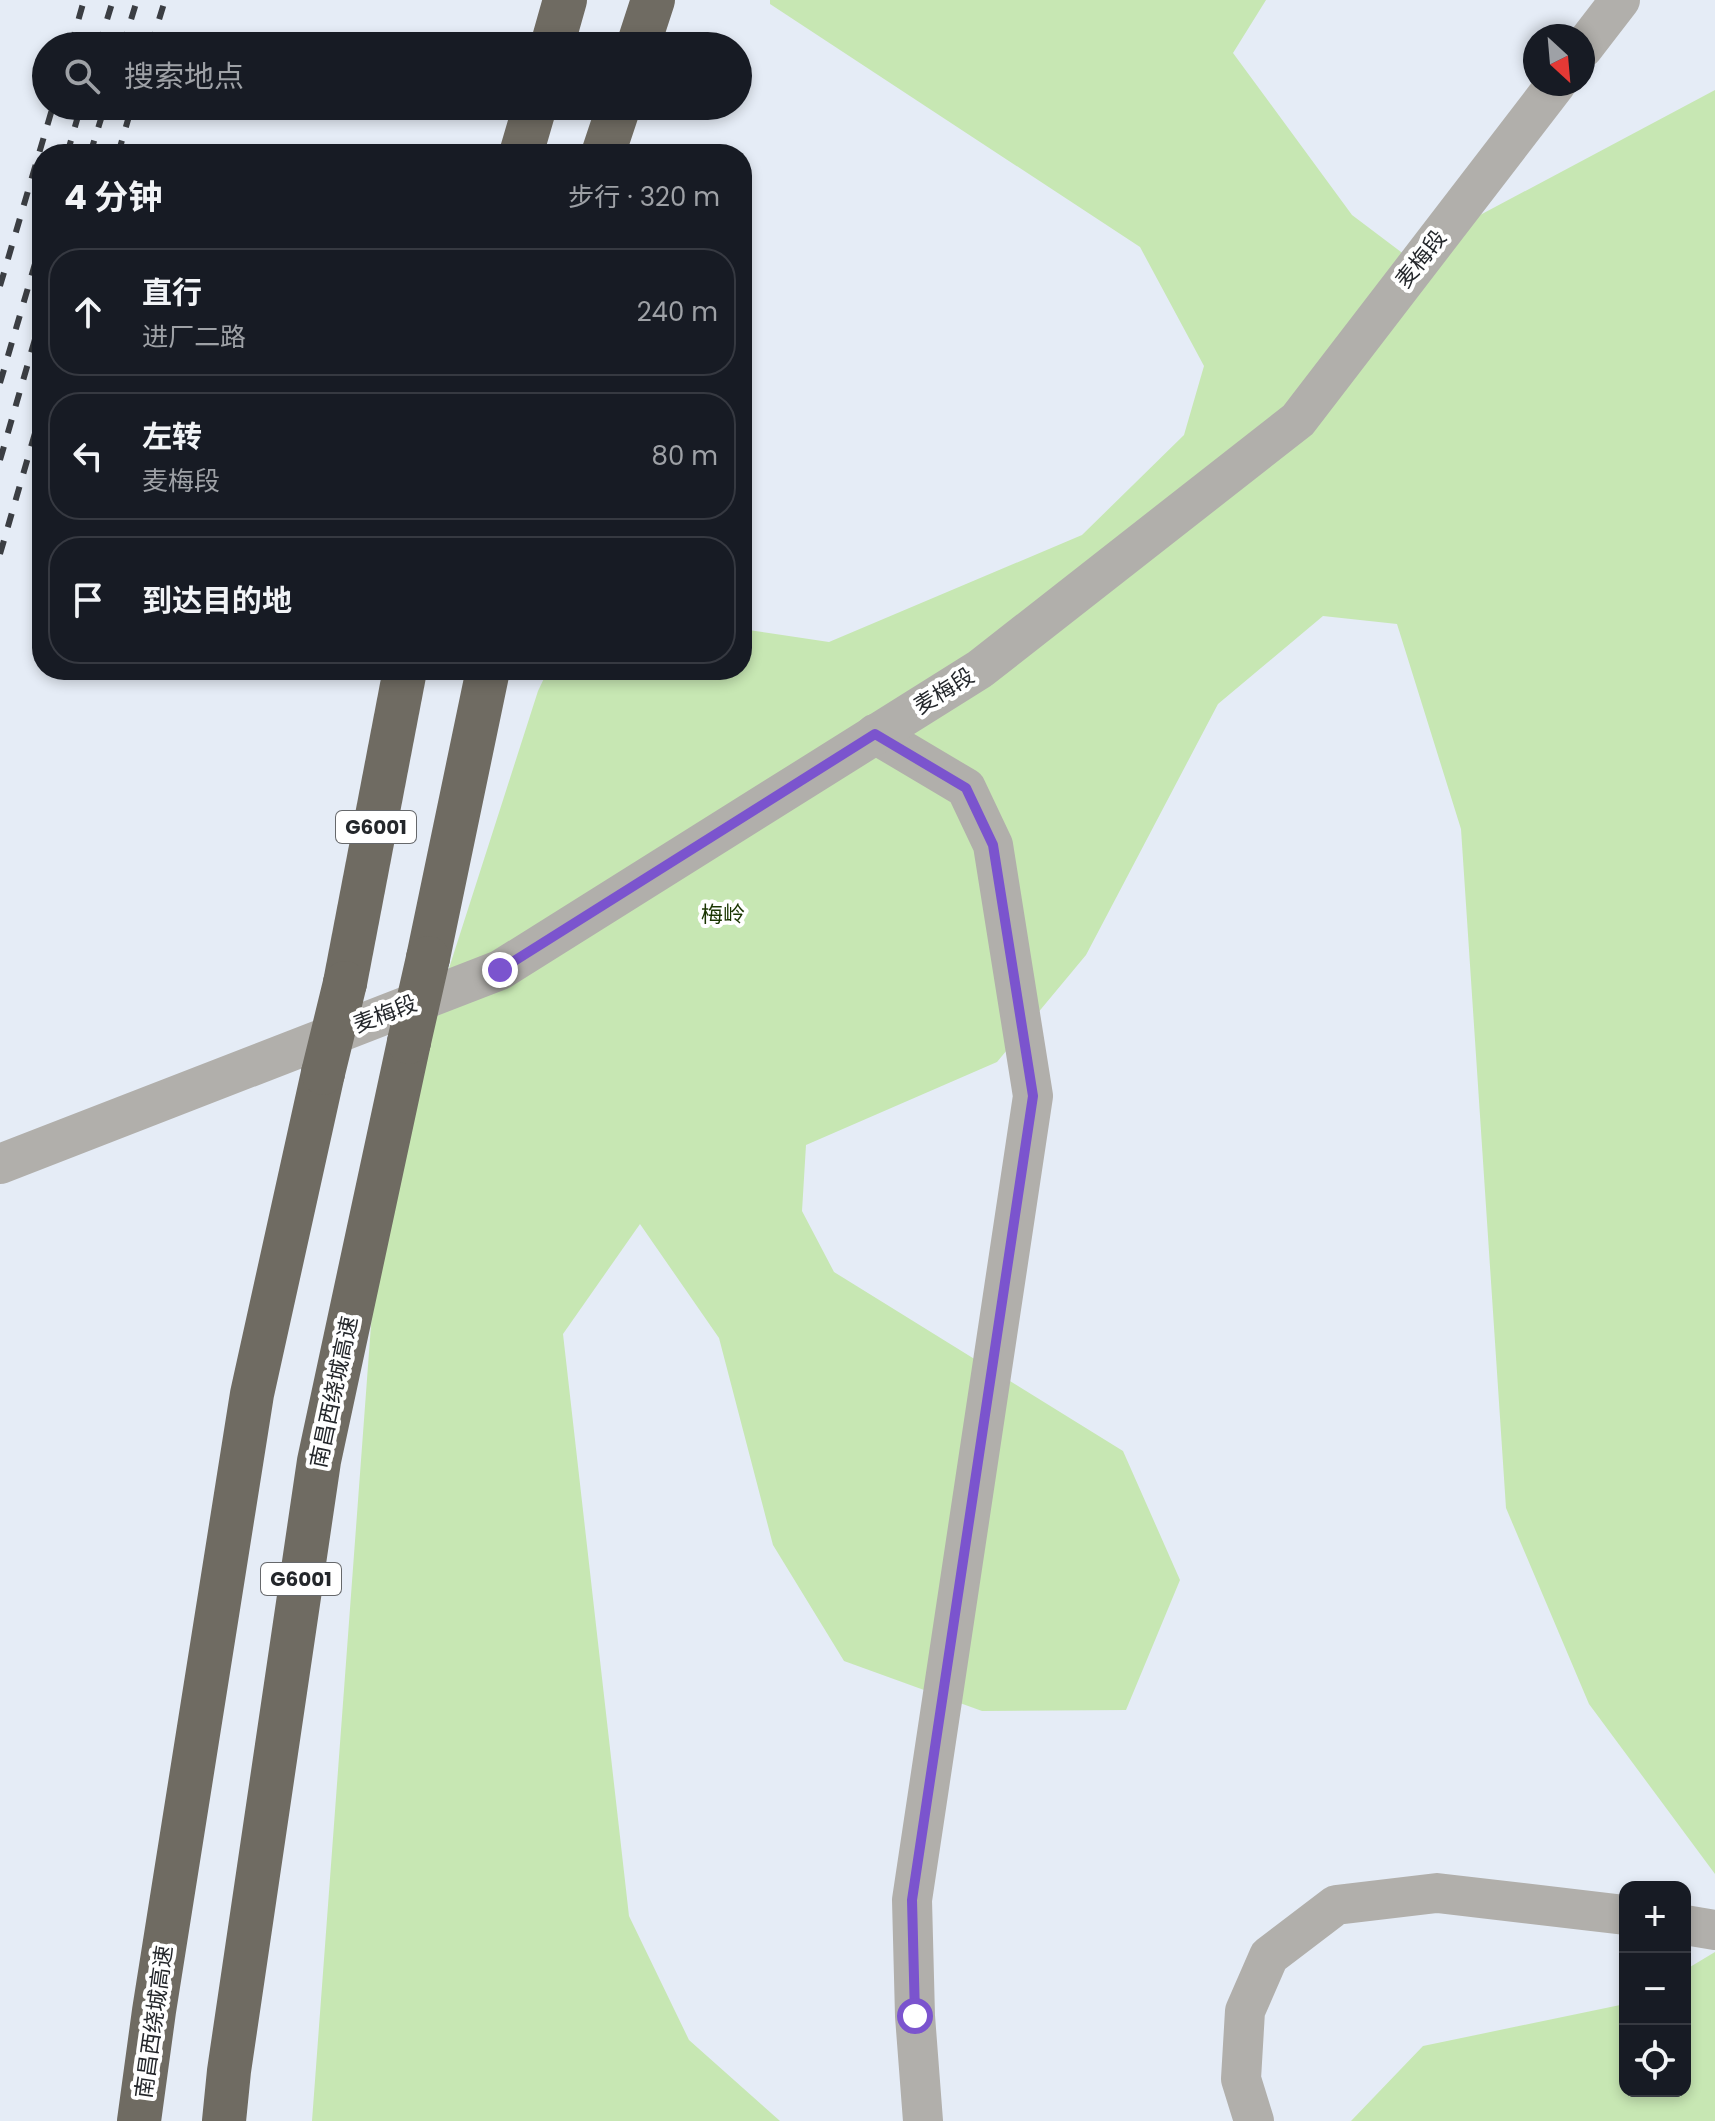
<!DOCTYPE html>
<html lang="zh">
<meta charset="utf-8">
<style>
:root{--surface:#171b24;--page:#242831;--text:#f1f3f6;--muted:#9ea1a6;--line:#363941}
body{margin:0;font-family:Poppins,"Noto Sans SC",sans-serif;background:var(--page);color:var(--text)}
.controls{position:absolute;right:24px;bottom:24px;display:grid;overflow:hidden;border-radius:16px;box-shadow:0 4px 12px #0003}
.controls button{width:72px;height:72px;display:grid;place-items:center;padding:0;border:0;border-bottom:2px solid var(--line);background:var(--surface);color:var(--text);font:40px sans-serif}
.compass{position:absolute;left:1523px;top:24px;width:72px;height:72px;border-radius:50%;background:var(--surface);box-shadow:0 4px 12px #0003;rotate:154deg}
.stop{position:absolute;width:24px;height:24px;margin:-18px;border:6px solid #7b54ce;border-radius:50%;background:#fff}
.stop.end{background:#7b54ce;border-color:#fff;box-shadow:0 2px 8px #0008}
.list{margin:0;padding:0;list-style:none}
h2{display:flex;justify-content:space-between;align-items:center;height:104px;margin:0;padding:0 32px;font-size:34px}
h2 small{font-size:26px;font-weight:400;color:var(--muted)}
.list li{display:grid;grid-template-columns:52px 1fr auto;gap:24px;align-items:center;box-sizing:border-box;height:128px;margin:0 16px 16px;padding:0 16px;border:2px solid var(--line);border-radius:32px}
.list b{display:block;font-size:30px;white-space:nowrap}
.list p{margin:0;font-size:26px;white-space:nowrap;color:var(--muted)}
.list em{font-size:26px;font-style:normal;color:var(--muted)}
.icon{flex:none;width:44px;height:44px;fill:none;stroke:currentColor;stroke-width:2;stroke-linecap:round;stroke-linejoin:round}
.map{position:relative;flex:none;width:1715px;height:2121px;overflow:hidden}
.search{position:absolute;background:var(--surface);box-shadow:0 4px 12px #0003;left:32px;top:32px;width:720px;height:88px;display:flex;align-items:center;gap:20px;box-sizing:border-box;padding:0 28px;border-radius:44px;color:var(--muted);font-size:30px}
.panel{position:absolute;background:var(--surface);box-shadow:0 4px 12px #0003;left:32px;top:144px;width:720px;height:536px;border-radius:32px}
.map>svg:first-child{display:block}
.green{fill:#c7e7b3}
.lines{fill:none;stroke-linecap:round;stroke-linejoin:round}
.minor{stroke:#b1afab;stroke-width:40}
.highway{stroke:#6f6b62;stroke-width:44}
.rail{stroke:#3b3e43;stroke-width:6;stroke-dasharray:14 14;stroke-linecap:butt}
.highway-bridge{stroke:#6f6b62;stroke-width:44}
.route{stroke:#7b54ce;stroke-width:10}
.labels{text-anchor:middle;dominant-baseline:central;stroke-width:8;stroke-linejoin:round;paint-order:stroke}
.shield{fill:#fff;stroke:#66686b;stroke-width:2}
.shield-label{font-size:20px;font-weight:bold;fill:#24272b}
.street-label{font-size:22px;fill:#24272b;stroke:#fff}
.park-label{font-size:22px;fill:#1a3501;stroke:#fff}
</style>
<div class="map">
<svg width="1715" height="2121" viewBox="0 0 1715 2121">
<rect width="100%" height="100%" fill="#e5ecf6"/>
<g class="green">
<polygon points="770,0 1266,0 1233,53 1352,215 1405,255 1715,90 1715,1874 1589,1704 1506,1508 1461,829 1397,624 1323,616 1218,704 1086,955 997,1062 806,1145 802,1211 834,1272 1123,1451 1180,1580 1126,1710 982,1711 844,1661 773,1545 719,1338 640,1224 563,1334 629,1916 689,2040 780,2121 312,2121 382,1177 538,691 548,670 742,670 742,629 829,642 1082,535 1184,435 1204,366 1140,247 770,4"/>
<polygon points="1715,1952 1715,2121 1351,2121 1423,2046 1625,2004 1625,2091 1685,2091 1685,1970"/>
</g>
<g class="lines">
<g class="minor">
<polyline points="1583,48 1620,0"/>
<polyline points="875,734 966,788 993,845 1033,1096 912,1900 915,2016 923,2121"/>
<polyline points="0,1164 500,970 980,669 1298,420 1556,84"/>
<polyline points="1685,1925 1715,1930"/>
<polyline points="1254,2121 1241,2079 1245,2011 1269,1956 1336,1905 1437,1893 1625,1915"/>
</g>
<g class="highway">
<polyline points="552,46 565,0"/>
<polyline points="638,46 653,0"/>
<polyline points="521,154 535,106"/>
<polyline points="603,154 619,106"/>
<polyline points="428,958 488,670"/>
<polyline points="345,983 405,670"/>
<polyline points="139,2121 154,2011 252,1394 323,1073"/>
<polyline points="224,2121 229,2071 319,1461 409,1042"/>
</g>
<g class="rail">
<polyline points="71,46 84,0"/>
<polyline points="99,46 113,0"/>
<polyline points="123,46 137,0"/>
<polyline points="151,46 165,0"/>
<polyline points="67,154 81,106"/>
<polyline points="90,154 105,106"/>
<polyline points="118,154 132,106"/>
<polyline points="0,286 53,106"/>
<polyline points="0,383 42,240"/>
<polyline points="0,460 42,315"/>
<polyline points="0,554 42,409"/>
</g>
<g class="highway-bridge">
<polyline points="409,1042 428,958"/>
<polyline points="323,1073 345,983"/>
</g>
</g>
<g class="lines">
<polyline class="route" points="500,970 875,734 966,788 993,845 1033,1096 912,1900 915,2016"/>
</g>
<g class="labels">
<g class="shield">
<rect x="336" y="811" width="80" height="32" rx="6"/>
<rect x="261" y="1563" width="80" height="32" rx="6"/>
</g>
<g class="shield-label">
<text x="376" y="827">G6001</text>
<text x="301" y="1579">G6001</text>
</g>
<g class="street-label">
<text transform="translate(1421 259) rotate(-52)">麦梅段</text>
<text transform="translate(944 691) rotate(-32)">麦梅段</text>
<text transform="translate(385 1014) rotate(-21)">麦梅段</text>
<text transform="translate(334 1392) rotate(-78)">南昌西绕城高速</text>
<text transform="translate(154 2022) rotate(-82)">南昌西绕城高速</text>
</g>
<g class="park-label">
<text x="723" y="914">梅岭</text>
</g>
</g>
</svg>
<div class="controls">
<button>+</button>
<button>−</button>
<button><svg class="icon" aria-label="locate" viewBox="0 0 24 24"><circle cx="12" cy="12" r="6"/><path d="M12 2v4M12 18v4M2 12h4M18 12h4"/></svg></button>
</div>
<svg class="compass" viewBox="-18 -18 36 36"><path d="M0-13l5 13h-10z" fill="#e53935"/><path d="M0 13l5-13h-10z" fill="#9ea1a6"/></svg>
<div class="stop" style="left:915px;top:2016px"></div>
<div class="stop end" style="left:500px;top:970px"></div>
<div class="search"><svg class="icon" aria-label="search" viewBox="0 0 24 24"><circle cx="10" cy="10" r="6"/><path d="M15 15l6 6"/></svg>搜索地点</div>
<section class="panel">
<h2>4 分钟<small>步行 · 320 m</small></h2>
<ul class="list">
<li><svg class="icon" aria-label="ahead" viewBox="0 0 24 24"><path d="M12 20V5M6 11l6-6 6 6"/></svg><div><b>直行</b><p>进厂二路</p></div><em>240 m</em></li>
<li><svg class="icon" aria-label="left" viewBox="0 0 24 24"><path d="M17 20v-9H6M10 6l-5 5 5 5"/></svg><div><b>左转</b><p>麦梅段</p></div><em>80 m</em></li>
<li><svg class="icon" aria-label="arrive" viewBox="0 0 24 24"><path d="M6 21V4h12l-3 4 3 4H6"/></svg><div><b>到达目的地</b></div></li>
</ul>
</section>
</div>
